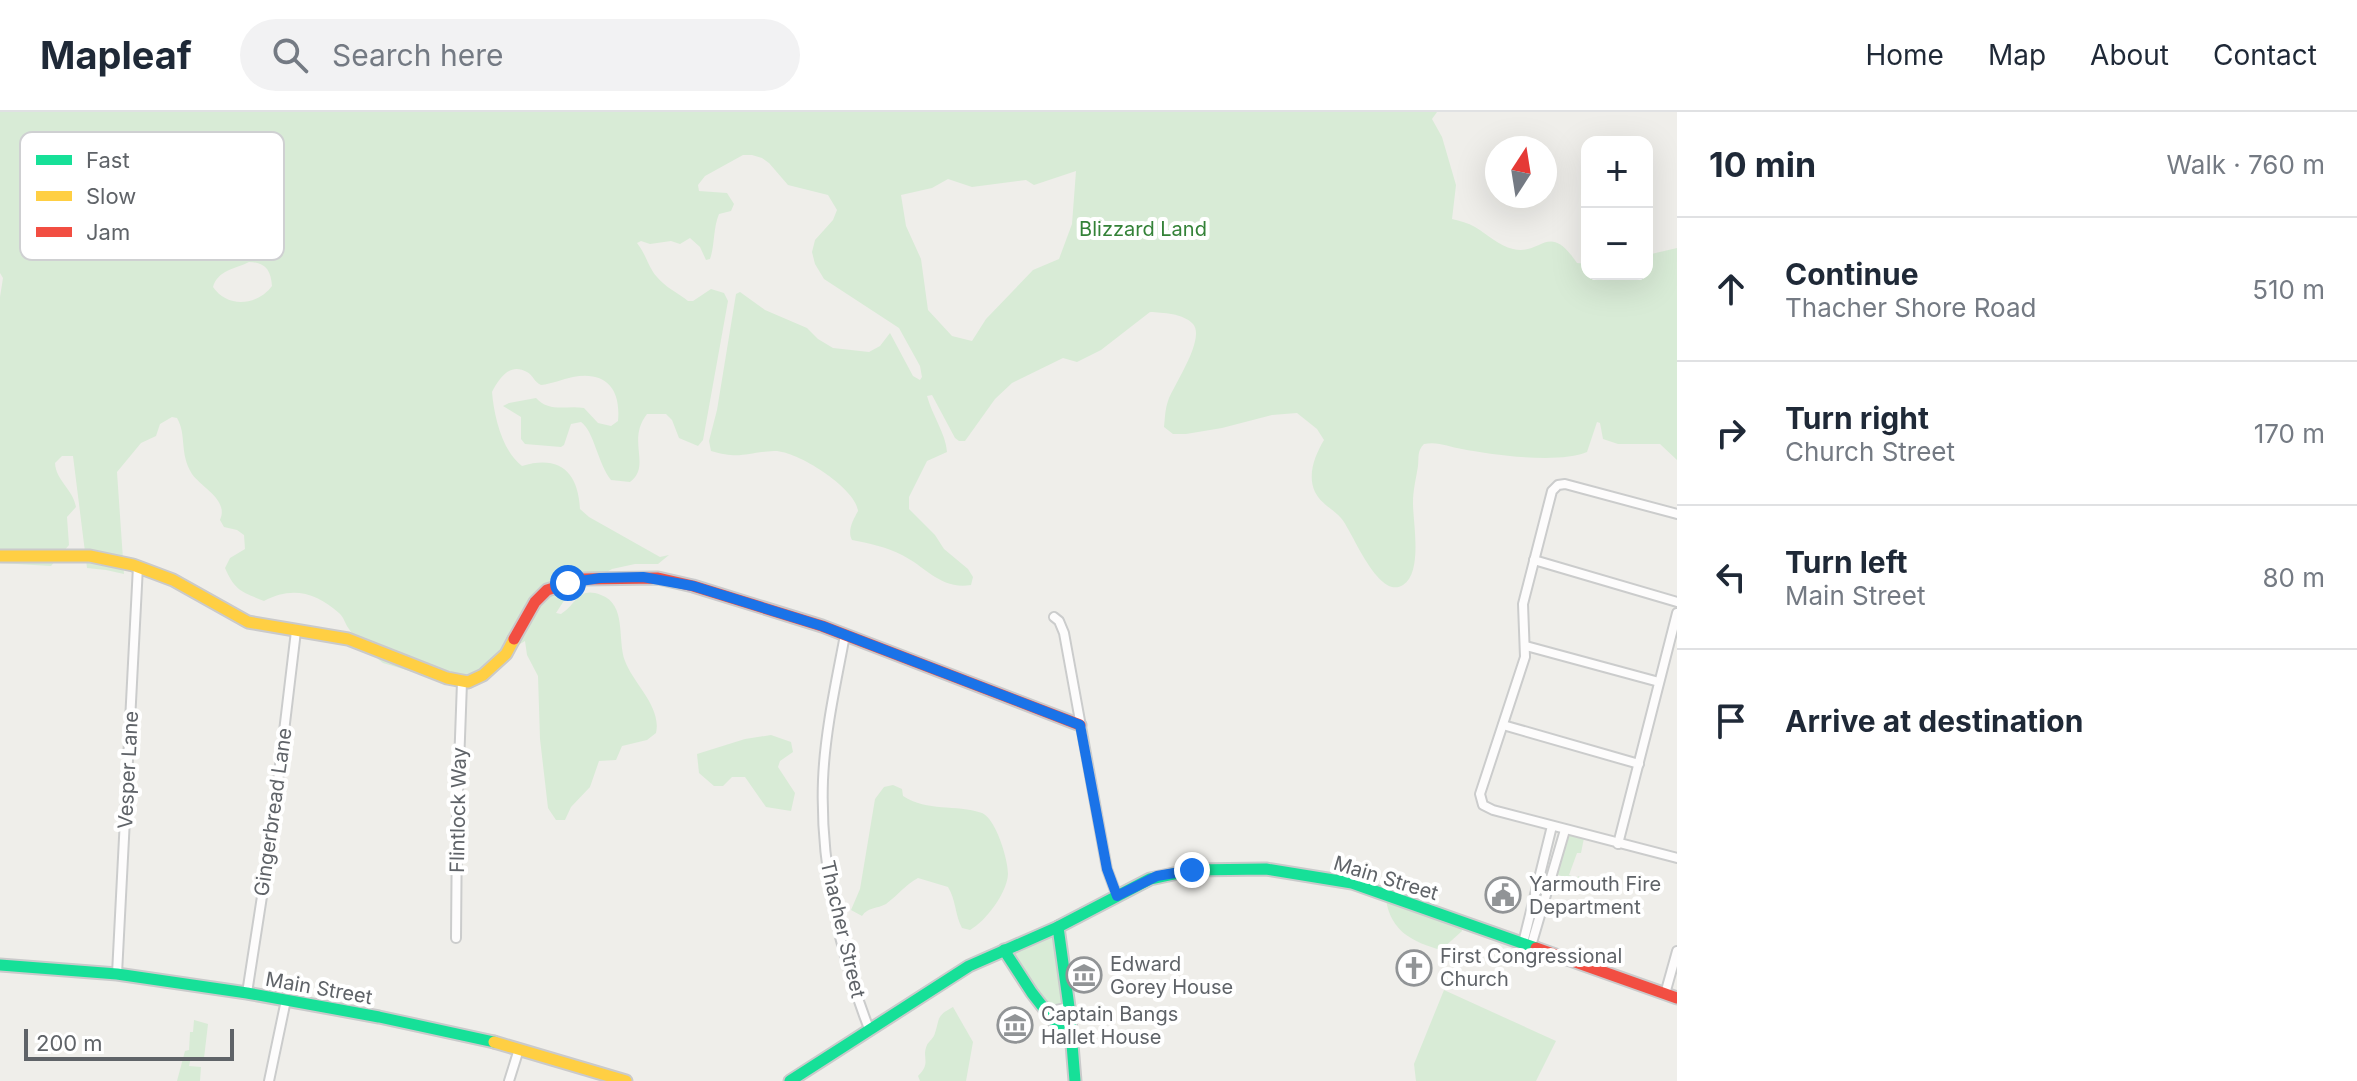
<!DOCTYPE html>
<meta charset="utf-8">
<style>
:root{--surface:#fff;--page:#f2f2f3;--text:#1f2937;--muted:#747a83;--line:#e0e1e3}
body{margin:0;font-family:Inter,sans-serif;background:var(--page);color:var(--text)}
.controls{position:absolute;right:24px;top:24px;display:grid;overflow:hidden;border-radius:16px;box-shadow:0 8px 32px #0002}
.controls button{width:72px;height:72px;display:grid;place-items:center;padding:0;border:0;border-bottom:2px solid var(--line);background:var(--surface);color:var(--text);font:40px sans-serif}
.compass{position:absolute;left:1485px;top:24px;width:72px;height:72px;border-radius:50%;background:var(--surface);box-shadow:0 8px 32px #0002;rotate:12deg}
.scale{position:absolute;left:24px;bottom:20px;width:210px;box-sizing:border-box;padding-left:8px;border:4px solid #5f6368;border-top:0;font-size:22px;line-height:28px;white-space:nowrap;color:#5f6368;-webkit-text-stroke:6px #fff;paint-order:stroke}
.stop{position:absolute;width:24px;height:24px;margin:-18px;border:6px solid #1a73e8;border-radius:50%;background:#fff}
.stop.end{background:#1a73e8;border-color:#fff;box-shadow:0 2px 8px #0008}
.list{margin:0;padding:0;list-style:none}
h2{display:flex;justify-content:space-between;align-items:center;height:104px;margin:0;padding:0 32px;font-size:34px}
h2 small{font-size:26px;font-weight:400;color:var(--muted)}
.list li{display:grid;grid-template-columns:52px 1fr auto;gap:24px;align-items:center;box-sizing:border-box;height:144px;padding:0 32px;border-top:2px solid var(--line)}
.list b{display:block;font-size:30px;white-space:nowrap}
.list p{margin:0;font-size:26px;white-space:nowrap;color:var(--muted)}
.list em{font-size:26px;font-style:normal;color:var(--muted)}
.icon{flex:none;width:44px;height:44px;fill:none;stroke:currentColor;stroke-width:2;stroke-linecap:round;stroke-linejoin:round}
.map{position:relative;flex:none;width:1677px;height:969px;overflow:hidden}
header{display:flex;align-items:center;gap:48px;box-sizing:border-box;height:112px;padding:0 40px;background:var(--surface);border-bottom:2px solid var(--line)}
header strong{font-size:38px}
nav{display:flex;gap:44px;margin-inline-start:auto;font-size:28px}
.search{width:560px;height:72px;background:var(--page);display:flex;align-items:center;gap:20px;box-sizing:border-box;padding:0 28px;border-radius:44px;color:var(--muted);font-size:30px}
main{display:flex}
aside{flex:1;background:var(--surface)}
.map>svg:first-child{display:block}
.green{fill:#d8ebd6;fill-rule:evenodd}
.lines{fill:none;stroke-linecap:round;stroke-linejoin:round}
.street-casing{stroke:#cbcccc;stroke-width:12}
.fast-casing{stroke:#cacacb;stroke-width:15}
.slow-casing{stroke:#cacacb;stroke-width:15}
.jam-casing{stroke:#cacacb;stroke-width:15}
.street{stroke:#fdfcfc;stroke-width:8}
.fast{stroke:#16e098;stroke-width:11}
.slow{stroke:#ffcf43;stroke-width:11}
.jam{stroke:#f24e42;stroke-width:11}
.route{stroke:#1a73e8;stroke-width:10}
.labels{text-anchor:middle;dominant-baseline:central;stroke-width:8;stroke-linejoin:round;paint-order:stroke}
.park-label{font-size:20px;fill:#348238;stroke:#fff}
.street-label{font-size:20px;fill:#5f6368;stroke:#fff}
.poi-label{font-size:20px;fill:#5f6368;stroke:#fff;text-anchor:start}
.key{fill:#fff;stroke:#cfd0d2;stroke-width:2}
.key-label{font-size:22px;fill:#5f6368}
</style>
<header>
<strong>Mapleaf</strong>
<div class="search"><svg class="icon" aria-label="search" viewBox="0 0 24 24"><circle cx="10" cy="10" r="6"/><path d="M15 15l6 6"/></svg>Search here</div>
<nav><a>Home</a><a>Map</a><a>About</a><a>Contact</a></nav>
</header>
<main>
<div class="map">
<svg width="1677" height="969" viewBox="0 0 1677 969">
<rect width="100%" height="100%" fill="#efeeea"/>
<g class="green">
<path d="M0 0H1437L1432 7 1442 25 1456 73 1452 107C1460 109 1468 111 1475 115 1487 122 1499 134 1513 137 1542 144 1548 108 1577 151L1587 152V162H1647V143L1677 136V348L1660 332H1618L1603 327 1600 311 1597 310 1587 340C1559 352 1492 343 1462 337 1449 335 1438 329 1424 332 1417 339 1419 345 1418 354 1416 367 1413 378 1413 391 1413 411 1423 460 1403 473 1378 489 1352 418 1341 406 1333 397 1321 392 1315 380 1307 363 1315 343 1324 328L1317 317 1297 301 1272 303 1222 316 1186 322H1173L1164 315C1165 306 1165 298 1168 289 1173 274 1206 227 1193 212 1183 201 1163 201 1150 200L1101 238 1077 250 1063 246 1012 271 995 287 965 329H959L955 326 932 283 927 284C932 303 946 322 947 340L927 349 909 385V397L935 423 944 437 968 457 973 465 971 473C941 478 926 455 902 443 887 435 868 431 852 428 847 419 853 408 858 399 856 376 796 338 774 339 747 340 741 348 711 339L709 329 717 298 736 182 740 180 765 198 807 216 818 227 833 236 869 240 880 234 890 221 913 264 920 268 922 265 920 254 899 216 824 167 815 152 812 140 815 128 833 108 837 98 828 83 788 73 769 51 762 46 752 43H743L705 64 698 73 699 79 727 81 734 92 731 99 719 102C713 116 715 133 710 147L706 148 700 135 690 126 680 132 671 129 650 132 641 129 637 131C646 142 648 155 657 165 665 175 678 181 688 189H693L711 177 724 181 728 189 703 328 698 334 679 326 672 308 666 302H647C626 329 652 353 630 370L611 368C598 352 594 319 581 310L571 312 564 333 561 335 525 332 521 327V305L503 294 509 291 536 286C550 301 566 293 584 296L598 311 611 314 618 309C621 277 606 259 573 265 562 267 552 272 541 273 533 269 534 264 527 260 510 250 499 266 492 280 494 304 502 339 522 354 559 343 578 359 580 397L589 405 660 445 669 443 658 452H635L612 457 569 481 556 501 561 502C577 492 578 474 601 483 627 492 617 528 625 549 633 571 662 595 656 621L647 628 622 634 616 648 599 649 590 675 571 695 565 708H556L548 696 540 627 538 564 527 543 525 529 510 538 497 560 466 564 456 573 383 551 378 547 379 540C368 536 355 527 349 517 345 512 344 505 339 501 316 480 291 474 264 489 242 480 235 479 225 456L230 446 245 437 244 423 237 418 224 415 220 408C229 388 202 376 192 362 179 341 187 323 177 306L172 305 160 312 156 324 141 331 117 360 124 462 106 458 87 456 73 344H62L55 351C56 369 73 377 76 395L67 405 69 433 51 454 0 451V185L3 166 0 161ZM1076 59 1072 112 1059 147 1033 158 986 207 972 229 952 224 928 198 921 147 906 114 901 83 932 76 948 67 972 75 1026 68 1034 73ZM249 150C265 150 271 158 272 174 258 193 228 197 213 175 218 158 235 157 249 150Z"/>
<polygon points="771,623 791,630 793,640 780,649 778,655 795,681 791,699 766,695 745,665 732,665 723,674 714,674 699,661 697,642 745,627"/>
<path d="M893 673 902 677 903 684C928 700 955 692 982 701 996 707 1008 747 1008 762 1007 781 986 809 970 818L962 816C955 803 956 788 948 775L918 766C905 773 898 783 886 792 877 797 868 795 862 804L851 798 860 777 875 687 884 675Z"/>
<path d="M1572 722 1584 726 1581 741H1577L1569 763 1577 766 1578 764 1581 766 1580 770 1555 762C1556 758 1559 754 1561 750 1566 740 1561 730 1572 722Z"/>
<path d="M1386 788 1461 815 1462 819 1441 838C1412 830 1391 819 1386 788Z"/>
<path d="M1051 823 1055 826 1064 885C1060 892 1057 896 1048 895L1013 845 1014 839Z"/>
<polygon points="1444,878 1556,929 1536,969 1416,969 1414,952"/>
<path d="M953 895 973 930 966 969H920L918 964C932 950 921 946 927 933 929 929 934 926 935 921 940 906 936 904 953 895Z"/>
<polygon points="194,908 208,912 204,946 191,945 189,954 201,955 200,969 177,969 185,939 189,938 190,920 193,920"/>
</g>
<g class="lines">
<defs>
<g id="street">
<polyline points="1677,402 1565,372 1558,373 1552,379 1523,492 1525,545 1480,682 1483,693 1493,698 1677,746"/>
<polyline points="1534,448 1677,490"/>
<polyline points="1054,505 1059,509 1064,521 1107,757 1117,784"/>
<path d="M845 523C836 571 825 619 823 668 820 751 839 842 870 919"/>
<polyline points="1526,534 1659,570"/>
<polyline points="1503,613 1639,652"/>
<polyline points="1618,732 1677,501"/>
<polyline points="456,826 457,709 462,570"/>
<polyline points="1523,831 1552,714"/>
<polyline points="1531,834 1565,718"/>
<polyline points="117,862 138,454"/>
<polyline points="247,881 272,720 296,519"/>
<polyline points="1665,882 1677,839"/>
<polyline points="1047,900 1069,895"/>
<polyline points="269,969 286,888"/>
<polyline points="509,969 519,937"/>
</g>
<g id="fast">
<polyline points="1058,815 1069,895 1075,969"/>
<polyline points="1004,838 1032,881 1071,931"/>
<polyline points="0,853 117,862 247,881 379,905 494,930"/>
<polyline points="790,969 969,854 1058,815 1150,767 1192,758 1266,757 1352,771 1536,836"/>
</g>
<g id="slow">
<polyline points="0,444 90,444 133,453 173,468 248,510 348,527 447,566 468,570 483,563 506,542 514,527"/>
<polyline points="494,930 626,969"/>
</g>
<g id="jam">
<polyline points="514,527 535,490 547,478 583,467 658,466 693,474 822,514 1080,613"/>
<polyline points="1536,836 1677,886"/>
</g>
</defs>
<use href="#street" class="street-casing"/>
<use href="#fast" class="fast-casing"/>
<use href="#slow" class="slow-casing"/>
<use href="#jam" class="jam-casing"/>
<use href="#street" class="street"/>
<use href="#fast" class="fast"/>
<use href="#slow" class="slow"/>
<use href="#jam" class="jam"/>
</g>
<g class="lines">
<polyline class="route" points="568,471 600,466 643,465 693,474 822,514 1080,613 1107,757 1117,784 1157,764 1192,758"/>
</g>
<defs>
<symbol id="civic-ring" viewBox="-11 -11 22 22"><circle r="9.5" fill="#fff" stroke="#919496" stroke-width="1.5"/><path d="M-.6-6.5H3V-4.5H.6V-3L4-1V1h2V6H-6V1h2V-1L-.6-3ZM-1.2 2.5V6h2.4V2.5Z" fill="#919496"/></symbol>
<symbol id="church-ring" viewBox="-11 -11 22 22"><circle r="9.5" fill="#fff" stroke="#919496" stroke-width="1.5"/><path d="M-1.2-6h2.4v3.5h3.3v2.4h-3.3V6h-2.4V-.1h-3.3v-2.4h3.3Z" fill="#919496"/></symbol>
<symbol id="museum-ring" viewBox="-11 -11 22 22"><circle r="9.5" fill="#fff" stroke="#919496" stroke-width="1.5"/><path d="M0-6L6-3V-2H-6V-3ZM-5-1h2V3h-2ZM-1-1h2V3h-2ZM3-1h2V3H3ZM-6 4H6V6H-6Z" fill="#919496"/></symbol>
</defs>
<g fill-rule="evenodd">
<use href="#civic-ring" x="1483" y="763" width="40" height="40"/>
<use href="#church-ring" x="1394" y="836" width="40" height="40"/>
<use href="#museum-ring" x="1064" y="843" width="40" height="40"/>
<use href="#museum-ring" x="995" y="893" width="40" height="40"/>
</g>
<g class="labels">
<g class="park-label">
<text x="1143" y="117">Blizzard Land</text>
</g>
<g class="street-label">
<text transform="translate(128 658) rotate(-87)">Vesper Lane</text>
<text transform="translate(458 698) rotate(-89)">Flintlock Way</text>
<text transform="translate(273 700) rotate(-82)">Gingerbread Lane</text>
<text transform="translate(1386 766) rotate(17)">Main Street</text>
<text transform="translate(843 817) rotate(77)">Thacher Street</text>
<text transform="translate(319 876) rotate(10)">Main Street</text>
</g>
<g class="poi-label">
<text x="1529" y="772">Yarmouth Fire<tspan x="1529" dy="23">Department</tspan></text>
<text x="1440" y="844">First Congressional<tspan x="1440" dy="23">Church</tspan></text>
<text x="1110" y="852">Edward<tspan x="1110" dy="23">Gorey House</tspan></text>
<text x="1041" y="902">Captain Bangs<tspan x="1041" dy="23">Hallet House</tspan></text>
</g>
</g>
<rect x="20" y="20" width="264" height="128" rx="12" class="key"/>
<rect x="36" y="43" width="36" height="10" fill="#16e098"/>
<rect x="36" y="79" width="36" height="10" fill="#ffcf43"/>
<rect x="36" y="115" width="36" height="10" fill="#f24e42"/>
<g class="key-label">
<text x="86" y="56">Fast</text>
<text x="86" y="92">Slow</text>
<text x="86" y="128">Jam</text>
</g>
</svg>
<div class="controls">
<button>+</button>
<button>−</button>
</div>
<svg class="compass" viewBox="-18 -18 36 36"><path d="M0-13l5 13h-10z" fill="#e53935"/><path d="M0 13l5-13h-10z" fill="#747a83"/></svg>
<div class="scale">200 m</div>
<div class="stop" style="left:568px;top:471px"></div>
<div class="stop end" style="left:1192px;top:758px"></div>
</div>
<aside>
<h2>10 min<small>Walk · 760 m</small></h2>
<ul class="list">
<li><svg class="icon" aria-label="ahead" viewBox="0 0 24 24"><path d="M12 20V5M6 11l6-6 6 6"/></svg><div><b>Continue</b><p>Thacher Shore Road</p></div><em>510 m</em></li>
<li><svg class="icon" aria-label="right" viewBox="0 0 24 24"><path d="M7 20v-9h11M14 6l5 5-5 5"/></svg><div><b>Turn right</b><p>Church Street</p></div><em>170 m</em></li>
<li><svg class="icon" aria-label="left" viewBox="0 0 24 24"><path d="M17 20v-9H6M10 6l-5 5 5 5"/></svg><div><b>Turn left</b><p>Main Street</p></div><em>80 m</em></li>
<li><svg class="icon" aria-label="arrive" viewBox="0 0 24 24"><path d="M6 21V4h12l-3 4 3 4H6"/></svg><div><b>Arrive at destination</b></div></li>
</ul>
</aside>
</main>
